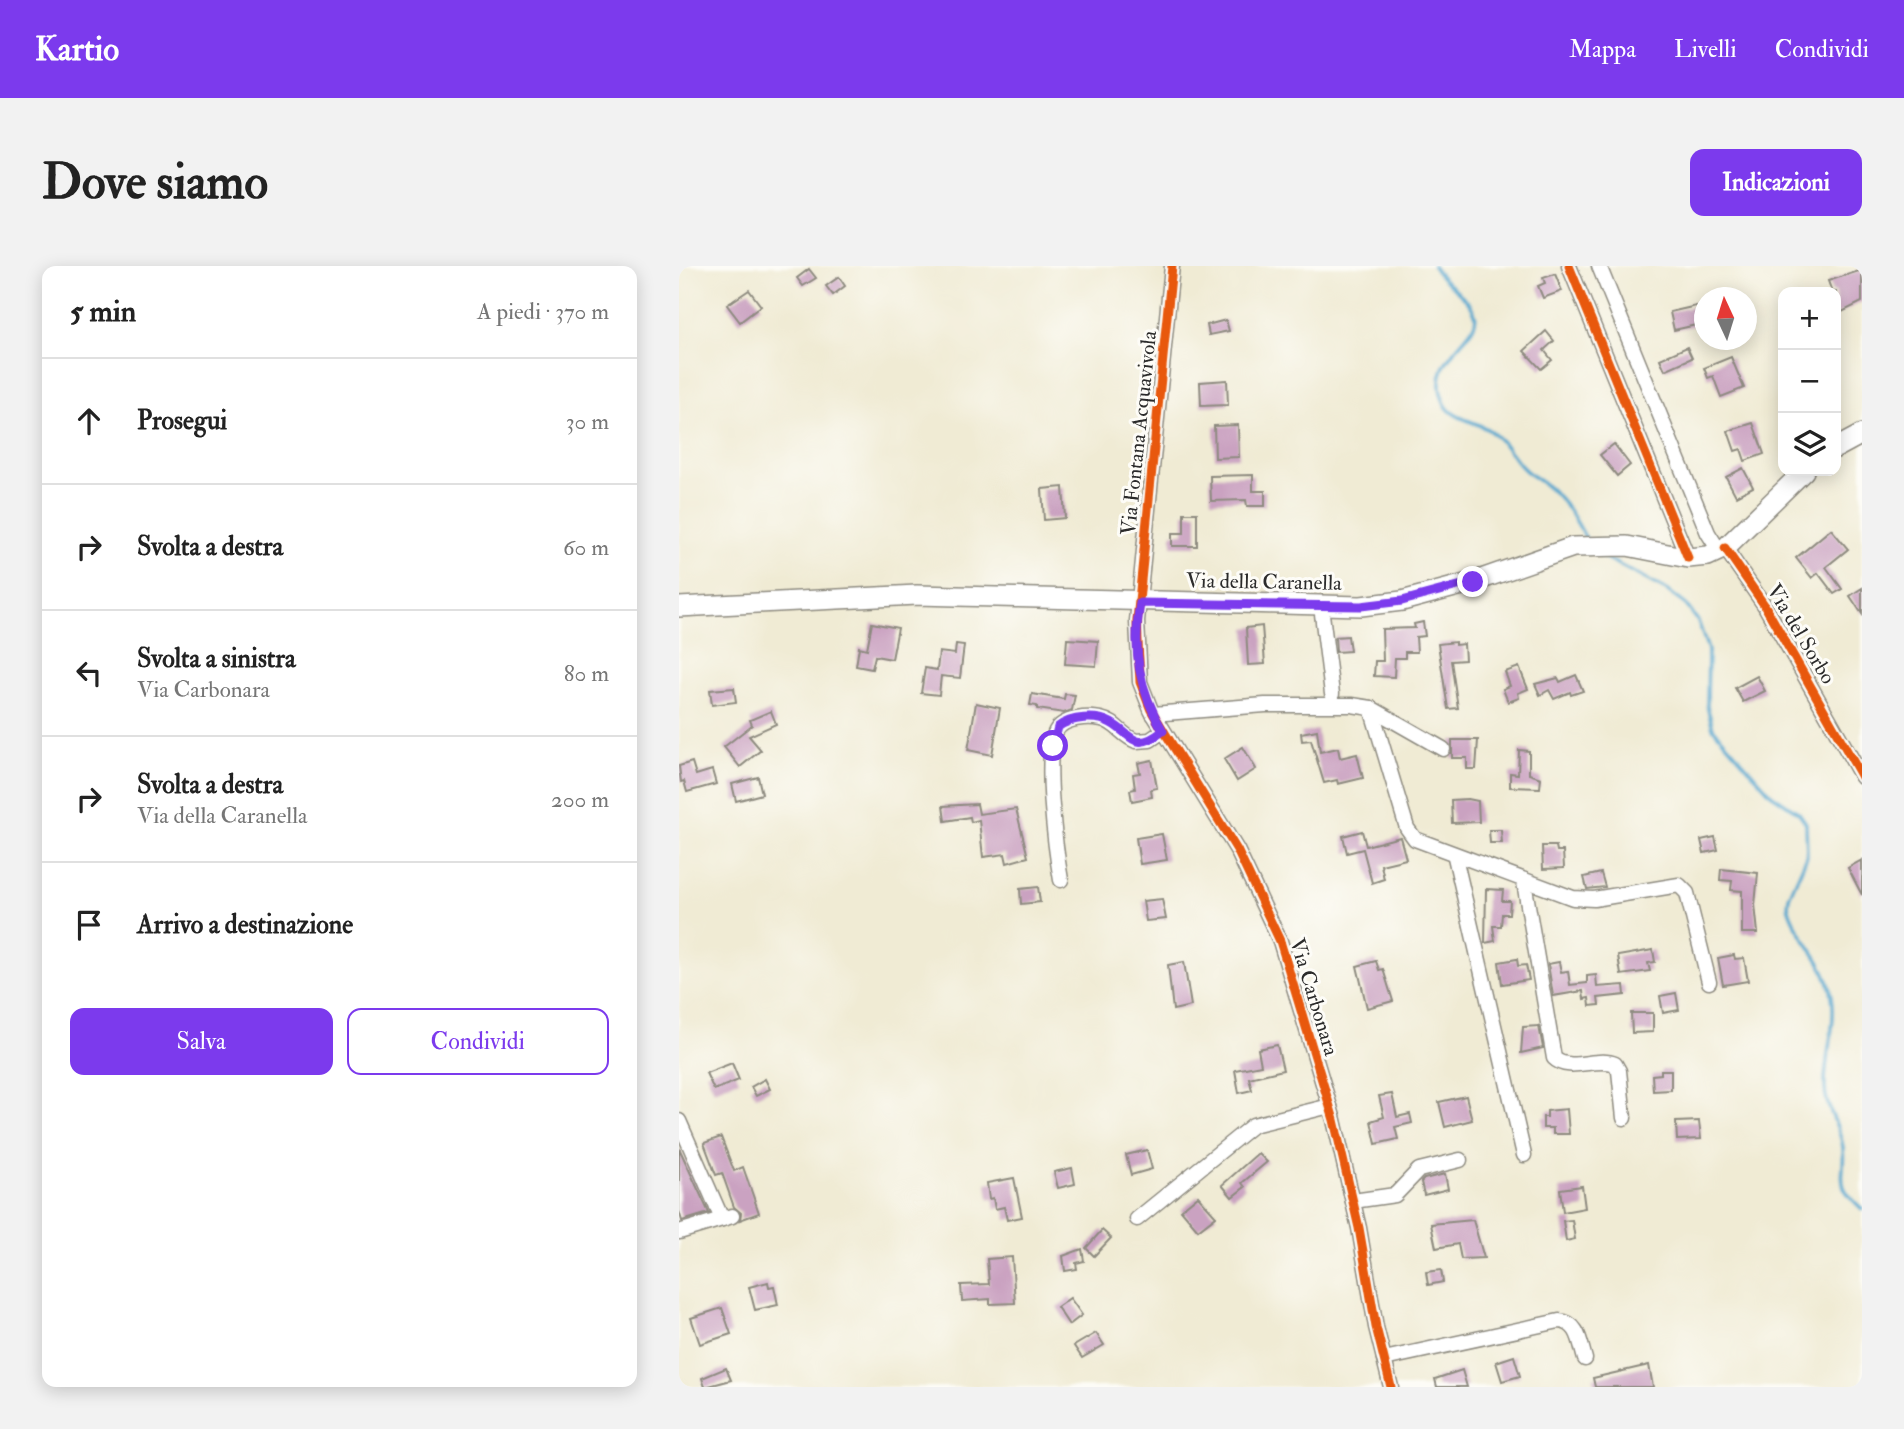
<!DOCTYPE html>
<html lang="it">
<meta charset="utf-8">
<style>
:root{--surface:#fff;--page:#f2f2f2;--text:#222;--muted:#767676;--line:#e0e0e0;--accent:#7c3aed}
body{margin:0;font-family:"IM FELL Double Pica",serif;background:var(--page);color:var(--text)}
.controls{position:absolute;right:21px;top:21px;display:grid;overflow:hidden;border-radius:14px;box-shadow:0 4px 18px #0003}
.controls button{width:63px;height:63px;display:grid;place-items:center;padding:0;border:0;border-bottom:2px solid var(--line);background:var(--surface);color:var(--text);font:35px sans-serif}
.compass{position:absolute;left:1015px;top:21px;width:63px;height:63px;border-radius:50%;background:var(--surface);box-shadow:0 4px 18px #0003;rotate:356deg}
.stop{position:absolute;width:21px;height:21px;margin:-16px;border:5px solid #7c3aed;border-radius:50%;background:#fff}
.stop.end{background:#7c3aed;border-color:#fff;box-shadow:0 2px 7px #0008}
.list{margin:0;padding:0;list-style:none}
h2{display:flex;justify-content:space-between;align-items:center;height:91px;margin:0;padding:0 28px;font-size:30px}
h2 small{font-size:23px;font-weight:400;color:var(--muted)}
.list li{display:grid;grid-template-columns:46px 1fr auto;gap:21px;align-items:center;box-sizing:border-box;height:126px;padding:0 28px;border-top:2px solid var(--line)}
.list b{display:block;font-size:26px;white-space:nowrap}
.list p{margin:0;font-size:23px;white-space:nowrap;color:var(--muted)}
.list em{font-size:23px;font-style:normal;color:var(--muted)}
.actions{display:flex;gap:14px;padding:21px 28px}
.actions a{flex:1;padding:16px 0;border:2px solid var(--accent);border-radius:14px;text-align:center;font-size:24px;color:var(--accent)}
.actions .main{background:var(--accent);color:#fff}
.icon{flex:none;width:38px;height:38px;fill:none;stroke:currentColor;stroke-width:2;stroke-linecap:round;stroke-linejoin:round}
.map{position:relative;flex:none;width:1183px;height:1121px;overflow:hidden;border-radius:14px}
header{display:flex;align-items:center;gap:42px;box-sizing:border-box;height:98px;padding:0 35px;background:var(--accent);color:#fff}
header strong{font-size:33px}
nav{display:flex;gap:38px;margin-inline-start:auto;font-size:24px}
.intro{display:flex;align-items:center;justify-content:space-between;box-sizing:border-box;height:168px;padding:0 42px}
h1{margin:0;font-size:49px}
.button{padding:18px 32px;border-radius:14px;background:var(--accent);color:#fff;font-size:24px;font-weight:700}
main{display:flex;gap:42px;padding:0 42px}
aside{flex:1;background:var(--surface);border-radius:14px;box-shadow:0 4px 18px #0003}
.map>svg:first-child{display:block}
.lines{fill:none;stroke-linecap:round;stroke-linejoin:round}
.stream{stroke:#52a6ce;stroke-width:3.5}
.building{fill:#caa2c1}
.minor-casing{stroke:#8e8b80;stroke-width:17}
.major-casing{stroke:#8e8b80;stroke-width:22}
.minor{stroke:#fff;stroke-width:14}
.major{stroke:#fff;stroke-width:19}
.cycleway-casing{stroke:#fdfcf7;stroke-width:13}
.cycleway{stroke:#e8590c;stroke-width:9}
.route{stroke:#7c3aed;stroke-width:9}
.labels{text-anchor:middle;dominant-baseline:central;stroke-width:6;stroke-linejoin:round;paint-order:stroke}
.street-label{font-size:21px;fill:#2b2b2b;stroke:#fdfcf7}
</style>
<header>
<strong>Kartio</strong>
<nav><a>Mappa</a><a>Livelli</a><a>Condividi</a></nav>
</header>
<div class="intro"><h1>Dove siamo</h1><a class="button">Indicazioni</a></div>
<main>
<aside>
<h2>5 min<small>A piedi · 370 m</small></h2>
<ul class="list">
<li><svg class="icon" aria-label="ahead" viewBox="0 0 24 24"><path d="M12 20V5M6 11l6-6 6 6"/></svg><div><b>Prosegui</b></div><em>30 m</em></li>
<li><svg class="icon" aria-label="right" viewBox="0 0 24 24"><path d="M7 20v-9h11M14 6l5 5-5 5"/></svg><div><b>Svolta a destra</b></div><em>60 m</em></li>
<li><svg class="icon" aria-label="left" viewBox="0 0 24 24"><path d="M17 20v-9H6M10 6l-5 5 5 5"/></svg><div><b>Svolta a sinistra</b><p>Via Carbonara</p></div><em>80 m</em></li>
<li><svg class="icon" aria-label="right" viewBox="0 0 24 24"><path d="M7 20v-9h11M14 6l5 5-5 5"/></svg><div><b>Svolta a destra</b><p>Via della Caranella</p></div><em>200 m</em></li>
<li><svg class="icon" aria-label="arrive" viewBox="0 0 24 24"><path d="M6 21V4h12l-3 4 3 4H6"/></svg><div><b>Arrivo a destinazione</b></div></li>
</ul>
<div class="actions"><a class="main">Salva</a><a>Condividi</a></div>
</aside>
<div class="map">
<svg width="1183" height="1121" viewBox="0 0 1183 1121">
<rect width="100%" height="100%" fill="#fdfcf7"/>
<filter id="ink" filterUnits="userSpaceOnUse"><feTurbulence type="fractalNoise" baseFrequency=".0143" numOctaves="2"/><feDisplacementMap in="SourceGraphic" scale="14" xChannelSelector="R" yChannelSelector="G"/><feConvolveMatrix kernelMatrix="1 2 1 2 8 2 1 2 1" color-interpolation-filters="sRGB"/></filter>
<filter id="wash" filterUnits="userSpaceOnUse"><feTurbulence type="fractalNoise" baseFrequency=".00686" numOctaves="4" result="noise"/><feDisplacementMap in="SourceGraphic" scale="28" xChannelSelector="R" yChannelSelector="G"/><feGaussianBlur stdDeviation="1.57" result="paint"/><feColorMatrix in="noise" values="0 0 0 0 0 0 0 0 0 0 0 0 0 0 0 0 0 1.4 0 .05"/><feComposite in="paint" operator="in"/></filter>
<g filter="url(#wash)">
<rect width="100%" height="100%" fill="#f0ebd4"/>
<g class="lines">
<g class="stream">
<path d="M754 0C764 19 789 28 796 48 804 71 743 92 766 138 773 153 798 155 811 165 825 175 832 189 843 201 851 210 860 214 869 221 886 235 897 254 907 273"/>
<path d="M921 289 989 325 1007 339 1019 355 1029 384 1028 440 1034 462 1092 528 1120 547 1127 557 1128 590 1110 631 1109 640C1117 671 1147 692 1153 730 1158 760 1145 791 1146 821 1146 843 1162 861 1164 882 1167 915 1153 915 1183 943"/>
</g>
</g>
<g id="blocks">
<g class="building">
<polygon points="130,3 137,12 124,20 118,12"/>
<polygon points="1183,4 1183,36 1157,49 1157,26 1153,26 1149,15"/>
<polygon points="876,8 883,25 864,32 859,20 866,17 864,12"/>
<polygon points="160,11 166,20 154,29 147,20"/>
<polygon points="70,24 82,40 61,56 48,39"/>
<polygon points="1026,38 1026,57 995,64 991,46"/>
<polygon points="547,54 550,65 530,69 528,59"/>
<polygon points="867,65 875,75 865,84 873,94 862,103 845,85"/>
<polygon points="1008,81 1013,92 986,104 981,93"/>
<polygon points="1052,91 1065,122 1042,131 1034,110 1029,112 1025,102"/>
<polygon points="548,114 549,139 522,140 521,116"/>
<polygon points="1074,157 1085,188 1066,195 1062,183 1056,185 1049,165"/>
<polygon points="559,159 560,191 536,192 535,160"/>
<polygon points="935,178 951,199 938,210 921,189"/>
<polygon points="1064,202 1074,221 1057,230 1047,211"/>
<polygon points="574,209 574,225 586,225 586,240 568,240 567,234 532,235 531,210"/>
<polygon points="384,221 386,252 365,254 363,223"/>
<polygon points="505,247 518,247 518,280 493,280 493,267 505,267"/>
<polygon points="1152,263 1169,283 1147,301 1163,323 1155,328 1139,307 1133,312 1117,292"/>
<polygon points="1183,322 1183,348 1171,330"/>
<polygon points="744,356 746,370 737,371 738,386 726,386 726,392 716,392 715,411 695,410 696,395 704,395 703,363 736,362 735,358"/>
<polygon points="193,357 219,362 213,393 196,390 193,403 177,400 180,381 188,383"/>
<polygon points="583,360 586,398 569,399 567,362"/>
<polygon points="669,370 671,385 657,386 656,371"/>
<polygon points="388,373 419,375 417,400 386,398"/>
<polygon points="776,376 776,379 785,378 786,394 772,395 779,442 769,443 759,378"/>
<polygon points="277,378 285,379 281,412 262,410 260,429 242,427 246,402 258,404 260,386 276,388"/>
<polygon points="840,401 849,423 839,427 840,432 829,436 824,423 831,420 826,406"/>
<polygon points="897,409 904,425 892,429 891,426 875,433 870,424 861,429 856,418 879,412 881,416"/>
<polygon points="1078,410 1086,425 1064,436 1056,422"/>
<polygon points="55,422 57,436 33,439 31,424"/>
<polygon points="353,428 385,433 386,428 396,429 393,444 385,447 358,443 358,440 351,439"/>
<polygon points="297,437 321,442 313,489 289,484"/>
<polygon points="92,445 97,458 70,470 82,484 61,501 45,481 73,459 71,454"/>
<polygon points="638,464 641,486 659,482 661,492 678,488 684,512 659,518 658,514 645,517 632,474 623,475 622,467"/>
<polygon points="773,474 799,474 797,503 788,503 788,492 773,492"/>
<polygon points="564,481 577,503 558,515 545,493"/>
<polygon points="840,484 850,485 850,508 862,512 861,522 831,521 831,507 839,508"/>
<polygon points="473,494 478,522 472,523 473,531 453,535 451,524 456,523 454,508 461,507 459,497"/>
<polygon points="13,496 17,509 33,504 37,518 8,526 5,515 2,516 0,500"/>
<polygon points="79,511 83,528 57,535 53,518"/>
<polygon points="789,533 799,535 800,556 773,557 772,534"/>
<polygon points="298,538 300,548 337,543 349,591 328,597 326,588 304,591 300,554 292,556 291,551 266,555 264,540"/>
<polygon points="810,564 822,564 823,577 811,577"/>
<polygon points="683,565 687,580 721,571 727,593 702,599 705,613 693,617 684,583 668,587 664,570"/>
<polygon points="483,568 488,594 461,598 457,572"/>
<polygon points="1036,571 1039,584 1025,587 1022,574"/>
<polygon points="863,580 877,580 878,585 884,585 885,602 864,603"/>
<polygon points="1183,594 1183,629 1169,602"/>
<polygon points="1042,603 1079,607 1076,639 1079,667 1063,667 1063,625 1052,624 1053,615 1041,614"/>
<polygon points="922,607 926,621 908,623 905,611"/>
<polygon points="359,621 361,636 342,638 341,623"/>
<polygon points="807,623 824,624 823,635 831,635 830,648 823,648 822,660 814,660 816,675 806,677"/>
<polygon points="483,633 487,653 467,655 464,635"/>
<polygon points="974,684 976,696 969,697 971,705 942,709 939,690"/>
<polygon points="1055,689 1056,693 1065,692 1069,715 1044,719 1039,692"/>
<polygon points="838,693 839,700 847,699 850,714 823,718 820,696"/>
<polygon points="697,695 700,704 704,703 714,735 688,742 678,700"/>
<polygon points="505,696 512,740 494,744 489,699"/>
<polygon points="880,696 882,706 889,705 891,719 908,717 908,710 917,709 918,721 945,719 946,729 919,732 920,739 911,740 910,732 905,733 904,725 874,730 869,698"/>
<polygon points="997,727 1000,744 984,747 981,730"/>
<polygon points="952,747 974,747 974,766 953,767"/>
<polygon points="860,760 864,782 842,787 844,761"/>
<polygon points="598,779 604,804 570,812 573,824 560,827 556,804 582,799 579,783"/>
<polygon points="53,797 60,814 35,824 27,807"/>
<polygon points="982,804 992,804 992,824 974,825 973,809 982,808"/>
<polygon points="86,813 91,823 77,830 72,821"/>
<polygon points="713,828 718,851 731,848 733,857 716,861 719,873 697,878 692,855 705,851 700,830"/>
<polygon points="787,830 793,854 766,861 760,836"/>
<polygon points="888,843 890,868 874,868 874,862 864,862 864,851 868,851 868,845"/>
<polygon points="1020,855 1022,873 998,874 997,856"/>
<polygon points="42,871 55,905 64,901 80,947 61,954 62,947 55,941 43,907 37,909 25,877"/>
<polygon points="0,882 30,947 3,955 0,945"/>
<polygon points="468,884 473,903 452,909 447,889"/>
<polygon points="579,887 588,896 563,917 566,921 553,931 543,919"/>
<polygon points="393,902 396,918 379,922 375,906"/>
<polygon points="766,908 769,923 745,929 742,916 745,913"/>
<polygon points="335,912 343,951 328,954 325,941 316,943 314,932 310,933 308,917"/>
<polygon points="903,920 906,942 884,946 881,923"/>
<polygon points="519,930 537,950 519,964 502,944"/>
<polygon points="794,954 805,992 782,993 779,978 757,982 752,958"/>
<polygon points="893,954 896,973 887,975 884,955"/>
<polygon points="423,964 432,972 415,990 407,982"/>
<polygon points="403,983 405,995 397,997 398,1003 386,1005 384,990"/>
<polygon points="333,991 336,1037 311,1038 311,1033 283,1035 282,1019 310,1018 308,993"/>
<polygon points="762,1004 764,1016 749,1019 747,1006"/>
<polygon points="89,1016 90,1021 95,1020 99,1039 76,1044 70,1021"/>
<polygon points="391,1032 403,1049 390,1059 378,1041"/>
<polygon points="43,1042 52,1068 21,1078 12,1052"/>
<polygon points="417,1067 425,1079 403,1092 395,1080"/>
<polygon points="835,1090 841,1110 823,1115 817,1096"/>
<polygon points="970,1099 974,1121 916,1121 914,1112"/>
<polygon points="47,1102 52,1114 26,1121 23,1112"/>
<polygon points="783,1104 788,1121 758,1121 756,1113"/>
</g>
</g>
</g>
<g filter="url(#ink)">
<use href="#blocks" fill-opacity="0" stroke="#8e8b80" stroke-width="2"/>
<g class="lines">
<defs>
<g id="minor">
<polyline points="493,0 458,355 461,416 472,444 558,584 601,675 655,854 680,962 697,1061 712,1121"/>
<polyline points="890,0 1009,292"/>
<polyline points="920,0 1029,267 1041,286"/>
<polyline points="1046,282 1086,340 1183,511"/>
<polyline points="642,340 653,428"/>
<polyline points="692,442 764,483"/>
<polyline points="474,448 586,439 673,439 692,442 728,562 736,573 894,632 915,633 1000,619 1008,627 1030,716"/>
<polyline points="776,591 845,889"/>
<path d="M382 614C377 586 364 488 377 465 384 452 409 450 422 453 437 456 443 470 457 475L471 474 484 465"/>
<path d="M845 616 875 792C890 807 918 790 936 798L940 805 945 852"/>
<polyline points="0,855 43,953"/>
<polyline points="674,935 716,929 740,904 781,894"/>
<polyline points="458,953 574,859 651,840"/>
<polyline points="0,966 53,950"/>
<path d="M705 1093 880 1055C900 1056 901 1077 906 1093"/>
</g>
<g id="major">
<polyline points="1157,182 1183,168"/>
<polyline points="0,341 238,329 682,340 723,335 794,316 894,281 948,280 1009,292 1029,290 1046,282 1125,205"/>
</g>
</defs>
<use href="#minor" class="minor-casing"/>
<use href="#major" class="major-casing"/>
<use href="#minor" class="minor"/>
<use href="#major" class="major"/>
<defs>
<g id="cycleway">
<polyline points="493,0 458,355 461,416 472,444 558,584 601,675 655,854 680,962 697,1061 712,1121"/>
<polyline points="890,0 1009,292"/>
<polyline points="1046,282 1086,340 1183,511"/>
</g>
</defs>
<use href="#cycleway" class="cycleway-casing"/>
<use href="#cycleway" class="cycleway"/>
</g>
</g>
<g class="lines" filter="url(#ink)">
<path class="route" d="M374 480 379 461C392 451 417 449 432 457 455 470 455 487 484 465 460 424 453 384 461 337L682 340 723 335 794 316"/>
</g>
<g class="labels">
<g class="street-label">
<text transform="translate(460 167) rotate(-84)">Via Fontana Acquavivola</text>
<text transform="translate(585 316) rotate(1)">Via della Caranella</text>
<text transform="translate(1122 368) rotate(59)">Via del Sorbo</text>
<text transform="translate(635 731) rotate(73)">Via Carbonara</text>
</g>
</g>
</svg>
<div class="controls">
<button>+</button>
<button>−</button>
<button><svg class="icon" aria-label="layers" viewBox="0 0 24 24"><path d="M12 4l9 5-9 5-9-5zM3 14l9 5 9-5"/></svg></button>
</div>
<svg class="compass" viewBox="-18 -18 36 36"><path d="M0-13l5 13h-10z" fill="#e53935"/><path d="M0 13l5-13h-10z" fill="#767676"/></svg>
<div class="stop" style="left:374px;top:480px"></div>
<div class="stop end" style="left:794px;top:316px"></div>
</div>
</main>
